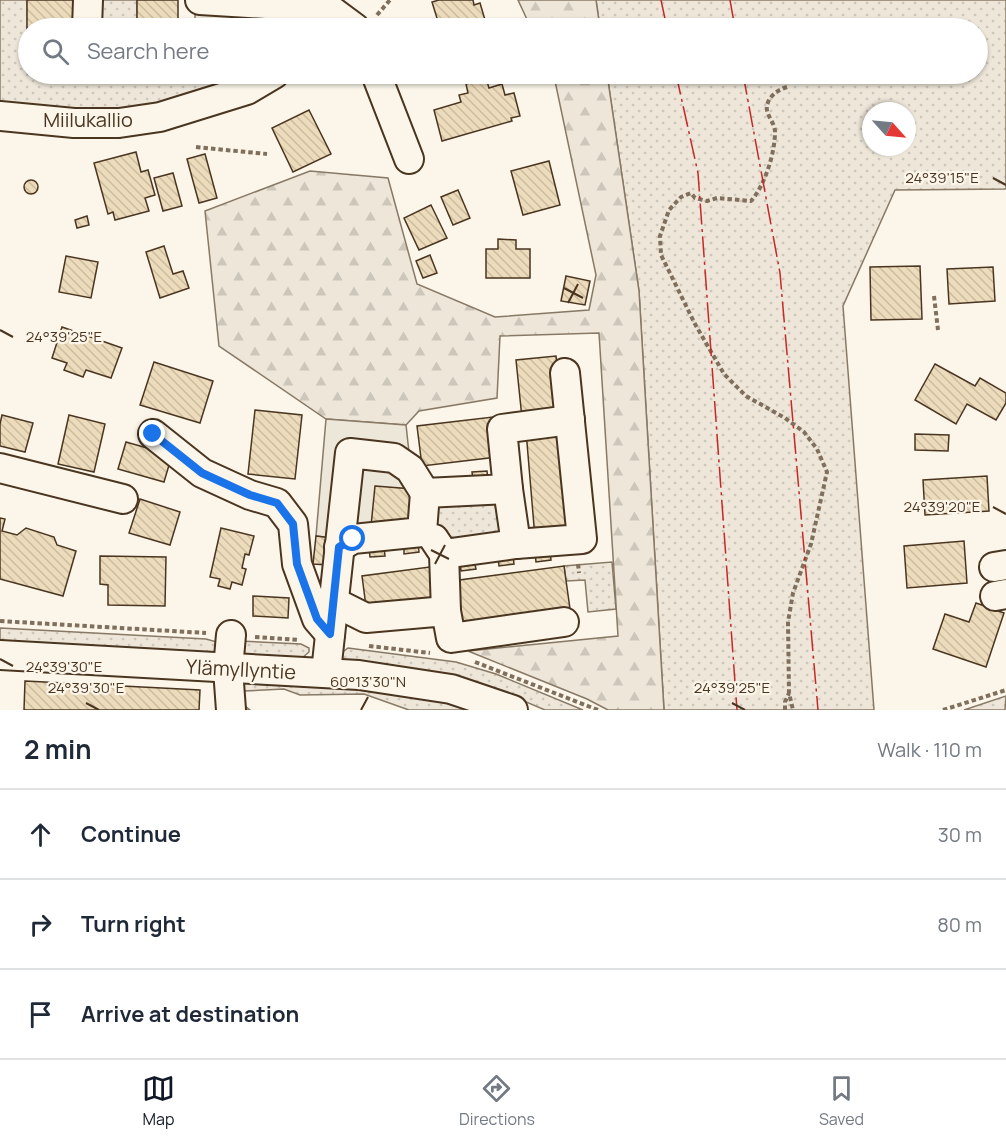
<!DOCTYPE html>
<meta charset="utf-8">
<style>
:root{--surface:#fff;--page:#f6f6f7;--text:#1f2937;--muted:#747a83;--line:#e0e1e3;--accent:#111827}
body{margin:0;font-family:Manrope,sans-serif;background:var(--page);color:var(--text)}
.compass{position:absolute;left:862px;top:102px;width:54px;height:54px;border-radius:50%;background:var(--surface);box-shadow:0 2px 4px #0004;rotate:117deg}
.stop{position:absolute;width:18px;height:18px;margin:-14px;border:4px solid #1a73e8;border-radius:50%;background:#fff}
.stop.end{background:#1a73e8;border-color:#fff;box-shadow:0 2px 6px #0008}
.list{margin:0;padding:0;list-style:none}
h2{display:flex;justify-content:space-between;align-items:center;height:78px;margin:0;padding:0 24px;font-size:26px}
h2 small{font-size:20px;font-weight:400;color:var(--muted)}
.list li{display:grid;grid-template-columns:39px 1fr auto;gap:18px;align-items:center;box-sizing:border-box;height:90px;padding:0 24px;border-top:2px solid var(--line)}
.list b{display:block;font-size:22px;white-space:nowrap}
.list em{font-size:20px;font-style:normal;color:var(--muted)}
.icon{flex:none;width:33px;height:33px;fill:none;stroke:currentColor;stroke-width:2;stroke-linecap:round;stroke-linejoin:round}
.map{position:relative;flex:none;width:1006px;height:710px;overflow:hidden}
.search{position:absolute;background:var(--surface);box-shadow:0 2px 4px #0004;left:18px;right:18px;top:18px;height:66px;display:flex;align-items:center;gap:15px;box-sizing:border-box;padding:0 21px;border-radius:33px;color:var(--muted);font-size:22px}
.sheet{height:348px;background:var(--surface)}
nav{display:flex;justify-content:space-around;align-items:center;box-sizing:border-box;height:84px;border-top:2px solid var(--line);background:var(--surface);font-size:16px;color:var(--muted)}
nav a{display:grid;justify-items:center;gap:3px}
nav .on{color:var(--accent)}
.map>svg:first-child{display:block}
.green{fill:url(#green-dots);stroke:#887966;stroke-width:1.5;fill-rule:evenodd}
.forest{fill:url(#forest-firs);stroke:#887966;stroke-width:1.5}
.parking{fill:#ede7d9;stroke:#887966;stroke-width:1.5}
.building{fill:url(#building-back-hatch);stroke:#4a3520;stroke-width:1.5}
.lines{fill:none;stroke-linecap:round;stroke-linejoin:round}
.minor-casing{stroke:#4a3520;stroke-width:32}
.path{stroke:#7f6f5c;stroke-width:4;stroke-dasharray:4.5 3;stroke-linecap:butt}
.minor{stroke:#fbf6e9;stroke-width:28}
.power{stroke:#c62828;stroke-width:1.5;stroke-dasharray:21 4.5 3 4.5;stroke-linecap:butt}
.route{stroke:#1a73e8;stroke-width:8}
.ticks{fill:none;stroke:#4a3520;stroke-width:2}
.labels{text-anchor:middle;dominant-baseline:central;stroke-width:4.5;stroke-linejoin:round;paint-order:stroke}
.street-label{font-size:20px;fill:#4a3520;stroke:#fbf6e9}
.ticks-label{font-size:15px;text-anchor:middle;fill:#4a3520;stroke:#fbf6e9;stroke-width:4.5;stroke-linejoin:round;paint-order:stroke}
</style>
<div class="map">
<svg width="1006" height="710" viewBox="0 0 1006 710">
<defs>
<pattern id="green-dots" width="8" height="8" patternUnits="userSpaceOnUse" patternTransform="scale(1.5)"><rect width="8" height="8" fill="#ede6d9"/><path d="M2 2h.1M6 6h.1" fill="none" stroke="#cdc6ba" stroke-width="1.8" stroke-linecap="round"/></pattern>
<pattern id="forest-firs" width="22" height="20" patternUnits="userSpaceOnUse" patternTransform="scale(1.5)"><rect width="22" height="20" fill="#ede6d9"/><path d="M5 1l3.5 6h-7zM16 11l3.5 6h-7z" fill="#cdc6ba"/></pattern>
<pattern id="building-back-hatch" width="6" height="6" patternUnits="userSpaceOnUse" patternTransform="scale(1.5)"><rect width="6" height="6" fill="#ecdcbc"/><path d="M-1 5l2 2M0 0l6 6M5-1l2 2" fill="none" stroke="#ccbda1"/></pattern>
</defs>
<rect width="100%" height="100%" fill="#fbf6e9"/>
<g class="green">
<path d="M0 0H27L28 74H180C198 87 203 78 221 74 232 71 248 74 260 74L156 108 93 114 0 108Z"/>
<polygon points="97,0 137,0 137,28 96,28"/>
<path d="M596 0H1006V189L895 190 843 306 874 710H664L639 291 607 74H978V28H600ZM871 111H907V147H871Z"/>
<polygon points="303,18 330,24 325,28 303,28"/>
<polygon points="499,494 508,540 447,546 429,512 435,502"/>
<polygon points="612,562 616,609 588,612 585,580 566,581 564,566"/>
<polygon points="0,628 206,639 217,642 220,654 0,643"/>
<polygon points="239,641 301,644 309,648 309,652 302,658 235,655"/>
<polygon points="348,648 456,662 496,674 583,710 545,710 491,687 453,676 348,662 342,658 340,654"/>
<polygon points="236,682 347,685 461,705 477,710 409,710 364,694 300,695 284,689 244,691 239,696 240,702 250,710 236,710"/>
<polygon points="1006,696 1005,710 964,710"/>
</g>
<g class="forest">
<polygon points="518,0 596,0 600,28 531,28"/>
<polygon points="552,74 607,74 639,291 664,710 608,710 587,699 468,651 618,636 599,333 500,336 497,398 419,411 406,425 326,419 219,346 205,211 310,171 388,178 417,284 495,317 589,310 596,275 555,81"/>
</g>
<g class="parking">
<rect x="195" y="0" width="108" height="28"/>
<polygon points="326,419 406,425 413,489 371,526 332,538 316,536"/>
</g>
<g class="building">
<polygon points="27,0 74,0 74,28 28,28 28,44 27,44"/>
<rect x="137" y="0" width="41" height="28"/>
<polygon points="439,0 473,0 474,5 480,3 485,20 480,21 482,28 440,28 432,2"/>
<polygon points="283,17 301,17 301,28 282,28"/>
<polygon points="486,78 489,88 502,84 505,95 514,93 520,116 511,118 512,121 442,141 434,110 461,102 459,95 468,93 466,84"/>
<polygon points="309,110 331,154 293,172 272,128"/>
<polygon points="136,152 141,172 148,170 155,195 145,198 149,211 115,220 113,212 108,214 94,163"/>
<polygon points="205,154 217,198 199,203 187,159"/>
<polygon points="549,161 560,205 523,215 511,171"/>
<polygon points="173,173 182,206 163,211 154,178"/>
<circle cx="31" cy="187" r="7"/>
<polygon points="458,190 470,218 453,225 441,197"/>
<polygon points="431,205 447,238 419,250 404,218"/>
<polygon points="87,216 89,225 77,228 75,220"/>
<polygon points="498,239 516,240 516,249 530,249 530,278 486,278 486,249 498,249"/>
<polygon points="164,246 173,274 183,271 189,288 160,298 146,252"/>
<polygon points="430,255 437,273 423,278 416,261"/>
<polygon points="66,256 98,262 91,298 59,292"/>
<polygon points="920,266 922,319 871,320 870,267"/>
<polygon points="993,267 995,301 949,304 947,269"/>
<polygon points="566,276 590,281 585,305 561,301"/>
<polygon points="62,327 122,348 111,378 86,370 83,377 64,370 67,363 52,358"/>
<polygon points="556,356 562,415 522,418 516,360"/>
<polygon points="154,362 213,381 200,423 140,405"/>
<polygon points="935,364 975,386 980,378 1006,393 1006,403 996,420 967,404 956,424 915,400"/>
<polygon points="255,410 302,415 295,479 248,474"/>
<polygon points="2,415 33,423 25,452 0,446 0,424"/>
<polygon points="69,415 105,424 94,472 58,464"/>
<polygon points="493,417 497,457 422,466 417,426"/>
<polygon points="566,428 574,535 535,538 526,431"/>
<polygon points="915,434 949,435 948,451 915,450"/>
<polygon points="126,442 172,455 164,482 118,469"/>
<polygon points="487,471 488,480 473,481 472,472"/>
<polygon points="987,476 989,511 925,515 923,480"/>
<polygon points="375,486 413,489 419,530 371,526"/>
<polygon points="140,499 180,512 170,545 129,533"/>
<polygon points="0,518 5,519 2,531 17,535 26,528 54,537 57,545 76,551 63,596 0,579"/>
<polygon points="221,528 254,536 249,555 245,554 242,568 246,569 242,585 232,582 230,589 218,586 220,579 210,577"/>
<polygon points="316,536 332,538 328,565 313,564"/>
<polygon points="964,541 967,583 907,588 904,546"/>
<polygon points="418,543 419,552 404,554 404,545"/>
<polygon points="384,547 385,556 370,557 369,548"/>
<polygon points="550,551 551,560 536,562 535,553"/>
<polygon points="513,555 514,564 499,566 498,557"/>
<polygon points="100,556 166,557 165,606 108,605 108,585 100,584"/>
<polygon points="474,560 476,569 461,571 460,562"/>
<polygon points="437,566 442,604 367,614 362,576"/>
<polygon points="564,566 571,616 459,631 452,581"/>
<polygon points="253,596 289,598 288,618 253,616"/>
<polygon points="976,603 1004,613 986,667 933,649 945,614 969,622"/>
<polygon points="25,681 200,690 199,710 24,710"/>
</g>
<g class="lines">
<defs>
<g id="minor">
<polyline points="200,0 313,7 332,11 355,28"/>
<polyline points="87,28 88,0"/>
<polyline points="376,74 409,159"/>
<polyline points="0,116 74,123 119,123 160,117 247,90 274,74"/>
<polyline points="153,434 202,473 250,495 277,503 293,524 297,564 317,619 330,634"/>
<polyline points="0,468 123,499"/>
<polyline points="434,539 444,554 446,611"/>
<polyline points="516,544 582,539 565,373"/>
<polyline points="339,547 353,539 422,532 425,493"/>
<polyline points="444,554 516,544 508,489"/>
<polyline points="994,567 1006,565"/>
<polyline points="995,596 1006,594"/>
<polyline points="334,602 366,618 446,611 451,638 564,622"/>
<polyline points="0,655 359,675 451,689 513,710"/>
<polyline points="326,672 350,453 394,458 410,469 425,493 508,489 502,429 570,420"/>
<polyline points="231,710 228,669 231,635"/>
</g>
</defs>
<use href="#minor" class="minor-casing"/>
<g class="path">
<polyline points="377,15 390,0"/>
<path d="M787 87C778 90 770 95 767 105 765 115 775 122 775 132 775 153 765 185 751 201L717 198 707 201 695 198 691 193 681 197 669 210 660 236 661 255 695 324 724 374 746 396 785 418 804 432 817 449 827 472 811 544 793 593 788 622 789 693 793 710"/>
<polyline points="196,147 267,154"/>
<polyline points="934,296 938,330"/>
<polyline points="578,564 579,573"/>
<polyline points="0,621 206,633"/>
<polyline points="255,637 299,640"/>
<polyline points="369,646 430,653"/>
<polyline points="475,662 598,710"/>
<polyline points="785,710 785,702 789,693"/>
<polyline points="943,710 1006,690"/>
</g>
<use href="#minor" class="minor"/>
<g class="power">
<polyline points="661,0 667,28"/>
<polyline points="730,0 735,28"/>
<polyline points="676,74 698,173 737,710"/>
<polyline points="743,74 780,273 818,710"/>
</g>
</g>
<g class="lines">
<polyline class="route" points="153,434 202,473 250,495 277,503 293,524 297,564 317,619 330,634 339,547 353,539"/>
</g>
<path class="ticks" d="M993 178 1006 185M564 288 583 298M568 303 578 284M0 330 13 337M993 507 1006 514M431 550 449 559M435 564 445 545M0 659 13 666M86 703 99 710M732 703 745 710M361 710 368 697"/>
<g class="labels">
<g class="street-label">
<text x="88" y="119">Miilukallio</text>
<text transform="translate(241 669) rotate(3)">Ylämyllyntie</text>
</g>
</g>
<g class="ticks-label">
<text x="942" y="183">24°39'15"E</text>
<text x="64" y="342">24°39'25"E</text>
<text x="942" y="512">24°39'20"E</text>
<text x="64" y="672">24°39'30"E</text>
<text x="368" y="687">60°13'30"N</text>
<text x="86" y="693">24°39'30"E</text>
<text x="732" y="693">24°39'25"E</text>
</g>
</svg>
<svg class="compass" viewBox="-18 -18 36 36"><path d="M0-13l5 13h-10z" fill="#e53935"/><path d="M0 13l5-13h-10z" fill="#747a83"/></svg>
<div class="stop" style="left:353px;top:539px"></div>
<div class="stop end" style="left:153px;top:434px"></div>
<div class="search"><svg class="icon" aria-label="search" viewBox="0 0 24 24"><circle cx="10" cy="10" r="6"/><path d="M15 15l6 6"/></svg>Search here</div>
</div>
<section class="sheet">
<h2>2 min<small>Walk · 110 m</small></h2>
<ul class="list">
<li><svg class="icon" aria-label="ahead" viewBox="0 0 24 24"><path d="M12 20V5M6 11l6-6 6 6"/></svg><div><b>Continue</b></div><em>30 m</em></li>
<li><svg class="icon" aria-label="right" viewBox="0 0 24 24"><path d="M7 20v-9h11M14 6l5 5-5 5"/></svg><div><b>Turn right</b></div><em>80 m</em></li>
<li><svg class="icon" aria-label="arrive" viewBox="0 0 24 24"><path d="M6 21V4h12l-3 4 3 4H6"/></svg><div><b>Arrive at destination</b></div></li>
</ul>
</section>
<nav>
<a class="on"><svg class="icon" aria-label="map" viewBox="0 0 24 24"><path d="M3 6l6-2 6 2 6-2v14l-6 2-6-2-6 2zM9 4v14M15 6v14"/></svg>Map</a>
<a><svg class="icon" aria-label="directions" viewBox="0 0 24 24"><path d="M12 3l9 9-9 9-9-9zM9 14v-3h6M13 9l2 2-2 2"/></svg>Directions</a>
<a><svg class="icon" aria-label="saved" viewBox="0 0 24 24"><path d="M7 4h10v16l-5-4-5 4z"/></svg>Saved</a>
</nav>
